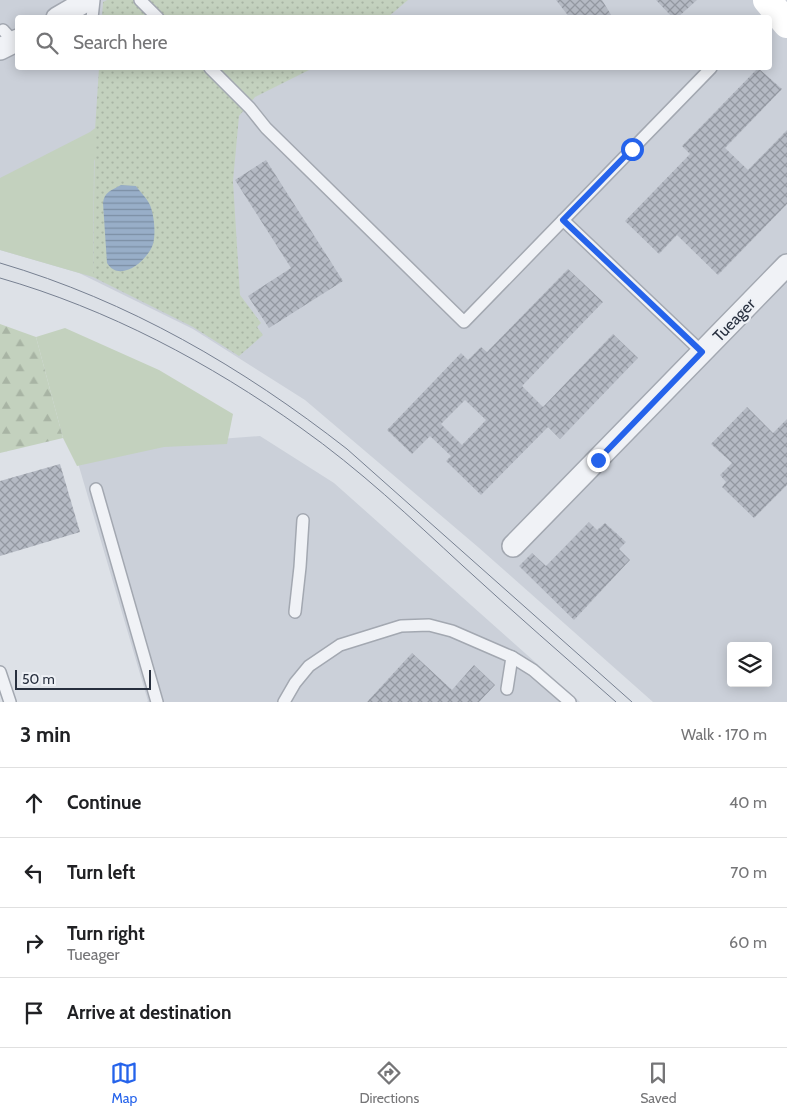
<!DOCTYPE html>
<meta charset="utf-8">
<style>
:root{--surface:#fff;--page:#f2f2f2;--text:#202124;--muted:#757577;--line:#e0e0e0;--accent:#2563eb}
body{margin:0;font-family:Cabin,sans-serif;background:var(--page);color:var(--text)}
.controls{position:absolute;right:15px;bottom:15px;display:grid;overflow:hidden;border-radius:5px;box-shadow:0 2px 12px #0003}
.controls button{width:45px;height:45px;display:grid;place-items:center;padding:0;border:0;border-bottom:1px solid var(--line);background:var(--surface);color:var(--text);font:25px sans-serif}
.scale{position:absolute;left:15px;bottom:12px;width:136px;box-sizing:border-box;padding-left:5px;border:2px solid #272f3e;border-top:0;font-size:14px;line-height:18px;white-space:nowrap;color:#272f3e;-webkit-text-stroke:4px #edf0f5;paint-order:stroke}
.stop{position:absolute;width:15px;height:15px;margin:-11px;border:4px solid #2563eb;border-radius:50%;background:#fff}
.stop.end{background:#2563eb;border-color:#fff;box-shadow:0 1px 5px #0008}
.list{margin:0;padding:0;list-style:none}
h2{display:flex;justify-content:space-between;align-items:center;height:65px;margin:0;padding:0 20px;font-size:21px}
h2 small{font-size:16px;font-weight:400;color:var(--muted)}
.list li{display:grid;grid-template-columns:32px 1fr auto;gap:15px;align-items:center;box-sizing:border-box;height:70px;padding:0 20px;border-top:1px solid var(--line)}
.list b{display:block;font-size:19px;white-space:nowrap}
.list p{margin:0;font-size:16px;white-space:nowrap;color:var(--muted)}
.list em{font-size:16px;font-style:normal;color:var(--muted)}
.icon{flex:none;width:28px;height:28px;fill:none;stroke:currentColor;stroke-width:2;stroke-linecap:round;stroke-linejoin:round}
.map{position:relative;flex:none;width:787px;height:702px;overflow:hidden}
.search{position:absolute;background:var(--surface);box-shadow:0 2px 12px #0003;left:15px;right:15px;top:15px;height:55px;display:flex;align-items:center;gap:12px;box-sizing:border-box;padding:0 18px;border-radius:5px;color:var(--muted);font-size:19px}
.sheet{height:345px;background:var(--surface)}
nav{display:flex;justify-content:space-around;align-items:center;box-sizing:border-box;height:70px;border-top:1px solid var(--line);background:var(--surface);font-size:14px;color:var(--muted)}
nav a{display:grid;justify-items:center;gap:2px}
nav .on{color:var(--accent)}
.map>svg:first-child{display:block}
.built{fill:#cbd0d9;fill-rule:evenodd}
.grass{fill:#c3d1be}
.forest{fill:url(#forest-firs)}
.park{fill:url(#park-dots)}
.water{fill:url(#water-rules)}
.building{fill:url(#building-cross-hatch);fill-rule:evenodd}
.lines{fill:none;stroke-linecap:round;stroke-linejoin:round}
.lane-casing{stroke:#a3a8b1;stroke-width:14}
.street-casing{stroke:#a3a8b1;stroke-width:24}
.lane{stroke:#f0f2f6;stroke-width:11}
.street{stroke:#f0f2f6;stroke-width:21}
.secondary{stroke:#fff;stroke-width:28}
.tram{stroke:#778091;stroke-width:1}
.route{stroke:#2563eb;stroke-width:6}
.labels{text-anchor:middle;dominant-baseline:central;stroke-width:4.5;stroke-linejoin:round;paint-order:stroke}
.street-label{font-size:16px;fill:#272f3e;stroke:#edf0f5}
</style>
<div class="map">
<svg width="787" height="702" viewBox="0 0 787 702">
<defs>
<pattern id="forest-firs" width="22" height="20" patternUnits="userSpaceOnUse" patternTransform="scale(1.25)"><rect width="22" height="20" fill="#c3d1be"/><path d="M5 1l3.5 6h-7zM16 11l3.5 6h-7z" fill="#a8b4a4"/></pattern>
<pattern id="park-dots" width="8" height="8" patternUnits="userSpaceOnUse" patternTransform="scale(1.25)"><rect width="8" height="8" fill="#c3d1be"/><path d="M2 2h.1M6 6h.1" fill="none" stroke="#a8b4a4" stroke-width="1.8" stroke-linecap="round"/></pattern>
<pattern id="water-rules" width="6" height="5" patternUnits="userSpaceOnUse" patternTransform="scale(1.25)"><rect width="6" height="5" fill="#98aec8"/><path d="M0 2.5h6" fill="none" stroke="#7c8ea4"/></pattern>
<pattern id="building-cross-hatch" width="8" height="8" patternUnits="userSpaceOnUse" patternTransform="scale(1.25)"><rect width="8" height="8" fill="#b5bac4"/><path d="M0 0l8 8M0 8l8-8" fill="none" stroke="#9398a1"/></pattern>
</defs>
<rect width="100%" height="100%" fill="#dde1e7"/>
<g class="built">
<path d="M0 0H787V702H653L478 547 305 400 193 329 79 273 0 250ZM18 18H770V68H18ZM731 646H768V683H731Z"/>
<polygon points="260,436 334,483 580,702 147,702 148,701 78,463 166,443"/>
</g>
<g class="grass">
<polygon points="115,113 94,161 93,277 0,250 0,178 90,132"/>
<polygon points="65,328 159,370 233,414 227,444 164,447 77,466 63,438 36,337"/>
</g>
<polygon class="forest" points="0,324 36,337 63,438 0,453"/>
<g class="park">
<polygon points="107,0 408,0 388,17 102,18 103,2"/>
<polygon points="99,68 313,68 255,97 239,116 233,181 240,295 261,323 257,327 263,335 239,356 193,327 93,277 95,130"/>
</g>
<path class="water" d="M121 185 136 186C140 192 147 198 150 205 154 215 156 233 153 244 148 260 120 284 107 263L103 203C104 192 112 190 121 185Z"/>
<g class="building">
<polygon points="556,0 602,0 613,18 570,18"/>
<polygon points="656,0 697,0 677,18 673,18"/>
<polygon points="758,68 782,89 725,148 748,170 787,130 787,204 718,275 677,235 659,254 625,221 690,154 682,146"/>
<polygon points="266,160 343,281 269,328 248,296 291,268 235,180"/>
<path d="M568 269 603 302 522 386 543 407 613 334 638 358 560 439 548 427 481 495 446 461 451 456 430 436 412 454 387 430 461 353 468 360 481 347 487 352ZM465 400 486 420 462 445 441 424Z"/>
<polygon points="747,407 773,433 787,419 787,485 754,518 722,487 726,482 720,475 732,463 711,444"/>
<polygon points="60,464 80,532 0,556 0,481"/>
<polygon points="589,522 597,530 605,523 626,542 619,549 630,560 574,620 519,566 532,553 546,566"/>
<polygon points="412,653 452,690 474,665 495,685 479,702 367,702"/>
</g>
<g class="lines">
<defs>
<g id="lane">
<polyline points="140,0 158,18"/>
<polyline points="92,18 94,0"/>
<polyline points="3,30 14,42"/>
<polyline points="210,68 250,108 266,128 464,322 711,68"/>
<polyline points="563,220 702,352"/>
<polyline points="96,489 157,702"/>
<polyline points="295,612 300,567 303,520"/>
<polyline points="0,672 10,702"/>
<polyline points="507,689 512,657"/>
<polyline points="284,702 295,683 309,666 340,645 401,626 429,625 452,631 512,657 533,670 570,702"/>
</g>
<g id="street">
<polyline points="57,18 88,0"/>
<polyline points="0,49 18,40"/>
<polyline points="513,546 787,265"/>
</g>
</defs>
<use href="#lane" class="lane-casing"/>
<use href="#street" class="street-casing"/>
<use href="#lane" class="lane"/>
<use href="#street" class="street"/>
<polyline class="secondary" points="767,0 787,24"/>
<g class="tram">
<path d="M0 263C129 301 242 367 347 449L632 702"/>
<path d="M0 278C108 309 210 363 301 428 359 469 411 518 463 566 513 612 565 657 616 702"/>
</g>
</g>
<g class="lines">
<polyline class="route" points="598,460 702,352 563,220 632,149"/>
</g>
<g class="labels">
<g class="street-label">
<text transform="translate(734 320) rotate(-46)">Tueager</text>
</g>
</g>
</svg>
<div class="controls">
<button><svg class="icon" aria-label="layers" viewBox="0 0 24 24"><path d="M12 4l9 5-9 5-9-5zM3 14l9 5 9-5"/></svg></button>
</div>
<div class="scale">50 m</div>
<div class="stop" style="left:632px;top:149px"></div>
<div class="stop end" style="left:598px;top:460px"></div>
<div class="search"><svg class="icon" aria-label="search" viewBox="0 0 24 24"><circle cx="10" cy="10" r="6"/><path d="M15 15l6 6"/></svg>Search here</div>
</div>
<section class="sheet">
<h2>3 min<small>Walk · 170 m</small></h2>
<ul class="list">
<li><svg class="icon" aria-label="ahead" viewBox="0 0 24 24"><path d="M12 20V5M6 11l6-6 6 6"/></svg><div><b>Continue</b></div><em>40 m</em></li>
<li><svg class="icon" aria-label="left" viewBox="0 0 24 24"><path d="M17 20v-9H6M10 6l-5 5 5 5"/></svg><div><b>Turn left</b></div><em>70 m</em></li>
<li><svg class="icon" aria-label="right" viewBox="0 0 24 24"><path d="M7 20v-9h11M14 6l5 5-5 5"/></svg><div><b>Turn right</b><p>Tueager</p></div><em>60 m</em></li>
<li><svg class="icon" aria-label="arrive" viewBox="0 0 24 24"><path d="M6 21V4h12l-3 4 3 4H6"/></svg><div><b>Arrive at destination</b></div></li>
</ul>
</section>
<nav>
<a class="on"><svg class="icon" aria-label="map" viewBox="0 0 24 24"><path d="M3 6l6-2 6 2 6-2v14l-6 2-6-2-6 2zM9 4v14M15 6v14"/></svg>Map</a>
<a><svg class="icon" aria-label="directions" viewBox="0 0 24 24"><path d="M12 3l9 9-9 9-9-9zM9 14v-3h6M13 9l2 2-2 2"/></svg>Directions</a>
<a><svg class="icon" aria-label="saved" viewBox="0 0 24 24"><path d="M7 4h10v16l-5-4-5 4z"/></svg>Saved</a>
</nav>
